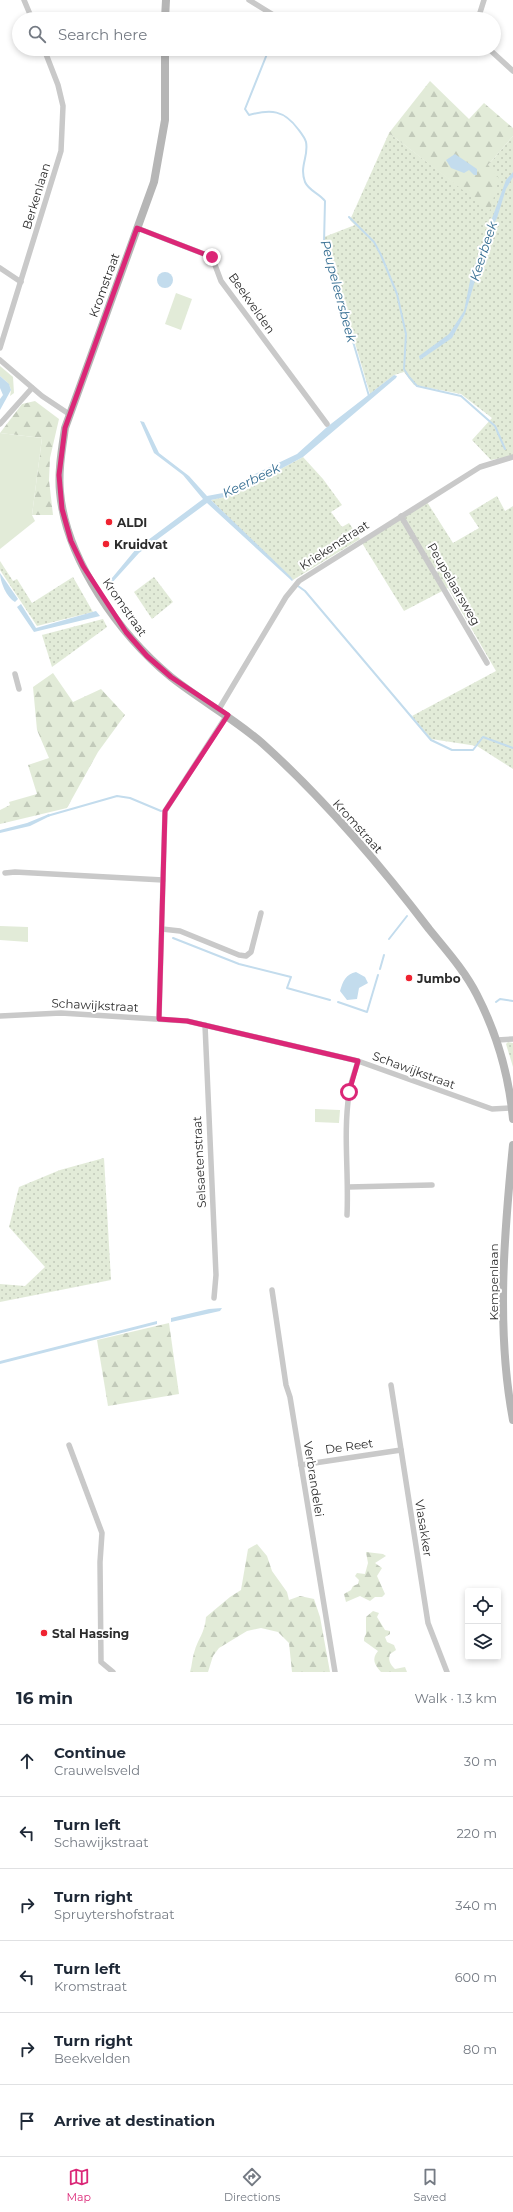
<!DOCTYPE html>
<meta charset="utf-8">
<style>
:root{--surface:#fff;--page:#f2f2f3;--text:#1f2937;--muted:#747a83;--line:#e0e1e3;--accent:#db2777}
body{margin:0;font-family:Montserrat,sans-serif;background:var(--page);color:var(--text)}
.controls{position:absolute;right:12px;bottom:12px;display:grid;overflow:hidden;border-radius:4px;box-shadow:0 2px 6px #0003}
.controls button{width:36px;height:36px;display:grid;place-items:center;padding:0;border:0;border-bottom:1px solid var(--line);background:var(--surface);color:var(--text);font:20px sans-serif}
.stop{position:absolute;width:12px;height:12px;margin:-9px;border:3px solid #db2777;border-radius:50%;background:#fff}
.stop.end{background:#db2777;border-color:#fff;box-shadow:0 1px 4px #0008}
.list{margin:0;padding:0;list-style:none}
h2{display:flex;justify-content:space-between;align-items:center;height:52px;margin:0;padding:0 16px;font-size:17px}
h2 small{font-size:13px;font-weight:400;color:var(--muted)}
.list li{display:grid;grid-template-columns:26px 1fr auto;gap:12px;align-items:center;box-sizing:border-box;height:72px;padding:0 16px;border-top:1px solid var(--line)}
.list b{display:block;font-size:15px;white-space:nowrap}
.list p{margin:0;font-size:13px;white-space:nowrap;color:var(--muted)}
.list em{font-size:13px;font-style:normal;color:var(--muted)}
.icon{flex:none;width:22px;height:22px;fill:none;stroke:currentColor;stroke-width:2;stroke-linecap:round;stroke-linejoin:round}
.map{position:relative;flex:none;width:513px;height:1672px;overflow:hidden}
.search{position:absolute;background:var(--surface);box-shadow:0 2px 6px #0003;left:12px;right:12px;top:12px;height:44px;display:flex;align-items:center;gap:10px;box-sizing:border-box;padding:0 14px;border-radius:22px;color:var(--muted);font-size:15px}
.sheet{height:484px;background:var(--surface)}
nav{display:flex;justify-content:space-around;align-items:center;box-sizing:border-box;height:56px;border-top:1px solid var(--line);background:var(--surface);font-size:11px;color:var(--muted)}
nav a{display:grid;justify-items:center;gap:2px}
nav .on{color:var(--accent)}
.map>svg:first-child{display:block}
.grass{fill:url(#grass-dots)}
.forest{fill:url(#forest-firs)}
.green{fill:#e2ebd8}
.water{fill:#c3dced}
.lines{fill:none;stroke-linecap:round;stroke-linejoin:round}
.stream{stroke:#c3dced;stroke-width:2}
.minor{stroke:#c9c9c9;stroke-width:5.5}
.secondary{stroke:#b6b6b6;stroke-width:8}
.route{stroke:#db2777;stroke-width:5}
.poi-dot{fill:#ef2230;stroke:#fff;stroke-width:1.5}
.labels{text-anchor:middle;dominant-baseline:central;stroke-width:4;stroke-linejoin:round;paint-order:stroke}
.street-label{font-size:12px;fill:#2c2c2c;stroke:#fff}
.poi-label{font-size:12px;font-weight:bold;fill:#2c2c2c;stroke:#fff;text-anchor:start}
.water-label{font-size:13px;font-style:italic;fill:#366e92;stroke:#fff}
</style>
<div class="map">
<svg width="513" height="1672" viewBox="0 0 513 1672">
<defs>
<pattern id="grass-dots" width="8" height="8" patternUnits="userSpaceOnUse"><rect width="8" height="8" fill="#e2ebd8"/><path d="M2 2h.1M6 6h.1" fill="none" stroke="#c2caba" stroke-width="1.8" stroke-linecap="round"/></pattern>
<pattern id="forest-firs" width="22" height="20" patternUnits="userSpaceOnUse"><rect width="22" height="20" fill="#e2ebd8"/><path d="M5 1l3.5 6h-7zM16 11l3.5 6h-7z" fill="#c2caba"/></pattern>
</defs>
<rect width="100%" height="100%" fill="#fff"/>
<g class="grass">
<polygon points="389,133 490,210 488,165 513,136 513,456 491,460 472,440 492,418 461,394 414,385 404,372 394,375 370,394 324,237 355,225 350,220"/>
<polygon points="303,457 323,479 342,505 331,512 342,527 349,523 360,539 293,580 211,500 230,496"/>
<polygon points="497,496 505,511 513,506 513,769 477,746 431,739 412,716 496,671 448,588 404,611 362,543 427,502 453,543 479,528 469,513"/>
<polygon points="0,561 13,581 17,579 32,603 73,577 93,612 37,626 0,570"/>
<polygon points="154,577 173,602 152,619 134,592"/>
<polygon points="103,619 107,627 52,667 42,635"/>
<polygon points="508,1042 513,1043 513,1067 506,1044"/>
<polygon points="104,1158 111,1280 0,1302 0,1284 25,1286 45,1267 9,1227 19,1187 60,1170"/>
</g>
<g class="forest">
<polygon points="430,81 469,119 484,103 513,128 513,136 488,165 499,178 490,211 389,133"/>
<path d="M0 366 13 377 14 393 10 396C13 386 7 382 0 376Z"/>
<polygon points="35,401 59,419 50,458 49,480 53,515 32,515 42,438 0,433 22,404"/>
<polygon points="53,673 73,702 101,689 125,715 98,752 67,808 0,824 0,810 10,805 9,802 37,794 28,765 49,758 37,730 33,687"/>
<polygon points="169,1323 179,1394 108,1406 97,1340"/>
<path d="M257 1544 267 1556 272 1571 287 1592 289 1600 300 1596 314 1599 320 1617 330 1672H292L289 1643 278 1632 261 1628 247 1631 219 1648 213 1656 208 1672H190C192 1666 192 1659 194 1653 198 1638 205 1633 206 1617L230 1597 241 1590 248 1549Z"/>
<polygon points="366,1552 383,1554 386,1556 375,1563 382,1568 377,1576 385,1594 382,1597 375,1597 370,1601 360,1596 346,1602 344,1594 351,1590 353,1586 358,1584 359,1580 355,1576 357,1573 365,1574 368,1563"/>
<path d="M373 1611 379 1613 377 1617 385 1630 390 1631V1634L385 1637 387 1642 394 1645 396 1650 390 1654C388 1660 390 1664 395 1669L405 1667 407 1672H381C375 1665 371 1659 378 1651L364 1641V1638L366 1634V1617Z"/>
</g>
<g class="green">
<polygon points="176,293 192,299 181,330 165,324"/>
<polygon points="0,433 42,438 32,515 35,521 0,549"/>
<polygon points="0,926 28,927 28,942 0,940"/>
<polygon points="315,1109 340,1110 339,1123 315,1122"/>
</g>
<g class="water">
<polygon points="455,154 477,169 477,175 474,175 469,170 464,173 451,168 446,160"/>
<polygon points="513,172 513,177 506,189 497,218 490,231 465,314 452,338 420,360 419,356 449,334 464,311 471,276 506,180"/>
<circle cx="165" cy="280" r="8"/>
<polygon points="394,375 397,376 396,378 303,457 230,496 211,500 290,576 293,580 292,581 207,503 139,553 110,585 107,584 136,549 203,499 183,475 154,453 140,421 144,422 159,453 189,476 207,496 228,492 253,475 297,454 327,427"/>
<polygon points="0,376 9,384 11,390 0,410 0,399 3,395 0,388"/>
<path d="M0 573 18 599 15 602C7 598 0 582 0 573Z"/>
<polygon points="21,604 36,628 96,611 100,616 34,632 17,607"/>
<polygon points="49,814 50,816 30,826 0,833 0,830 27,823"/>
<path d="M356 972 365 977 368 983 359 988 357 999 347 1000 340 991C343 981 346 974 356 972Z"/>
<polygon points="222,1308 220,1311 171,1322 171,1318 209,1309"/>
<polygon points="157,1321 157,1324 0,1364 0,1361"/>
</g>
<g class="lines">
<g class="stream">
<path d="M269 49 245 109 249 115C271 109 284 110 298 129 301 133 305 138 306 142 309 156 299 166 305 182 309 191 319 193 325 201L324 243 369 396"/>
<polyline points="349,217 374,242 381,255 397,294 406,334 404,369 409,377 417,386 461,396 495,426 505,449"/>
<polyline points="298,586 305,591 431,740 452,750 473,750 483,737 513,748"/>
<polyline points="47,816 117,796 130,798 161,811"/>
<polyline points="173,938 239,964 291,977 287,988 330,1000"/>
<polyline points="389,939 407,916"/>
<polyline points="380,969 384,955"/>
<polyline points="338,1002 367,1012 378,975"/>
<polyline points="496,1002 500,999 513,1001"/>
</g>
<g class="minor">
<polyline points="24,0 32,19"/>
<polyline points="249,0 280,19"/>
<polyline points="478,19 484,0"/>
<polyline points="489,49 513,71"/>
<polyline points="137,228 212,257 221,281 327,424"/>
<polyline points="0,268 21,282"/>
<polyline points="0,348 61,151 63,106 58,85 44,49"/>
<polyline points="0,360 42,396 69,414"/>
<polyline points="0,424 32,388"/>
<polyline points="401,516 487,663"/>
<polyline points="15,674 19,689"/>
<polyline points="219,709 286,597 299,581 480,467 513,457"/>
<polyline points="5,873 15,872 163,880"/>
<polyline points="162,929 180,931 239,955 246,956 251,952 261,913"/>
<polyline points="0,1016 61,1013 187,1021 358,1061 492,1109 512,1108"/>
<polyline points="159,1019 165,811 227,715"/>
<polyline points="205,1025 216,1275 214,1298"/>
<polyline points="497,1040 513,1039"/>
<polyline points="348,1187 432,1185"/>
<path d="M347 1215C349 1174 343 1134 349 1094 350 1083 355 1072 358 1061"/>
<polyline points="272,1290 286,1385 290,1397 335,1672"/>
<polyline points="391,1385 428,1623 447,1672"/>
<polyline points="69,1445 102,1533 100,1562 101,1662 113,1672"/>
<polyline points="301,1465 401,1450"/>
</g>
<g class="secondary">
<polyline points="165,19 166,0"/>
<path d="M165 49V120L154 182 65 428C62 449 58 471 60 492 66 560 120 635 171 677 200 700 233 718 262 743 321 796 381 866 429 929 446 950 465 971 477 995 497 1034 509 1076 513 1119"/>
<path d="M513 1145C504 1235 496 1330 513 1420"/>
</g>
</g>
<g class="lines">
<polyline class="route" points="212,257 137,228 65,428 59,475 62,509 71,541 83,566 126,632 147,656 171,677 228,715 165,811 159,1019 187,1021 358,1061 349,1092"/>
</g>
<g class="poi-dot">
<circle cx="109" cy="522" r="4"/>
<circle cx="106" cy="544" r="4"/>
<circle cx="409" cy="978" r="4"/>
<circle cx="44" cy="1633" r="4"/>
</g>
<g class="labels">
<g class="street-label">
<text transform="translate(36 196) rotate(-73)">Berkenlaan</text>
<text transform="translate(104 285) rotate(-70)">Kromstraat</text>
<text transform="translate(252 303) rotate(55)">Beekvelden</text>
<text transform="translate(334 545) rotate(-33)">Kriekenstraat</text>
<text transform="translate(454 584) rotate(60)">Peupelaarsweg</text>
<text transform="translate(125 607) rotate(55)">Kromstraat</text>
<text transform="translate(358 826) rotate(48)">Kromstraat</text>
<text transform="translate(95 1005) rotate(3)">Schawijkstraat</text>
<text transform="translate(414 1070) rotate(20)">Schawijkstraat</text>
<text transform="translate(199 1162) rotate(-93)">Selsaetenstraat</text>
<text transform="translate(493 1282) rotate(-90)">Kempenlaan</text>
<text transform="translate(349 1446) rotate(-8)">De Reet</text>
<text transform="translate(314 1479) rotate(81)">Verbrandelei</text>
<text transform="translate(424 1528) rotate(81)">Vlasakker</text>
</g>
<g class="poi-label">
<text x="117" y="522">ALDI</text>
<text x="114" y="544">Kruidvat</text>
<text x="417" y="978">Jumbo</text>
<text x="52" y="1633">Stal Hassing</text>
</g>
<g class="water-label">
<text transform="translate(483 251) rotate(-72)">Keerbeek</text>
<text transform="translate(339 291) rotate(75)">Peupeleersbeek</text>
<text transform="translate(251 480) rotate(-26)">Keerbeek</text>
</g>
</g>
</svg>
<div class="controls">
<button><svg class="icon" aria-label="locate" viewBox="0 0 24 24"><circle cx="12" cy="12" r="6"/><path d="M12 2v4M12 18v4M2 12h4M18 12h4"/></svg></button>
<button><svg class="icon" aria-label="layers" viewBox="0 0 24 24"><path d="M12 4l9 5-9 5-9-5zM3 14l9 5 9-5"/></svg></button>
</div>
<div class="stop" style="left:349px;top:1092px"></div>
<div class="stop end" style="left:212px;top:257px"></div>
<div class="search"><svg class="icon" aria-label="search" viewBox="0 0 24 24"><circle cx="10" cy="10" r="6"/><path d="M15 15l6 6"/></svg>Search here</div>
</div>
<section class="sheet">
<h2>16 min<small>Walk · 1.3 km</small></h2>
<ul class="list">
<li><svg class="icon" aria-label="ahead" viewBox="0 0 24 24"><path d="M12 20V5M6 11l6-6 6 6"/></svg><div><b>Continue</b><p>Crauwelsveld</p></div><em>30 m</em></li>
<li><svg class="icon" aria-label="left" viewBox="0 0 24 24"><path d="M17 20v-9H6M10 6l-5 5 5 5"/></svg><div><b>Turn left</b><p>Schawijkstraat</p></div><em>220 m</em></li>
<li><svg class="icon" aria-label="right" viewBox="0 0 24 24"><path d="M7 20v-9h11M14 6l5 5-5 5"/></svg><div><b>Turn right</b><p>Spruytershofstraat</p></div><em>340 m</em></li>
<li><svg class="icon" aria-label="left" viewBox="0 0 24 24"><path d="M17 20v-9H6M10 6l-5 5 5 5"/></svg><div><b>Turn left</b><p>Kromstraat</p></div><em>600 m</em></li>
<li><svg class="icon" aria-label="right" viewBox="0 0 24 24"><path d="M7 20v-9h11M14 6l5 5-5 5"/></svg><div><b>Turn right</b><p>Beekvelden</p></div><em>80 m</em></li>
<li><svg class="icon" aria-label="arrive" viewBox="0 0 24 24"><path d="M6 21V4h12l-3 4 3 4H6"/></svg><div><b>Arrive at destination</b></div></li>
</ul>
</section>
<nav>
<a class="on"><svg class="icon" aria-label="map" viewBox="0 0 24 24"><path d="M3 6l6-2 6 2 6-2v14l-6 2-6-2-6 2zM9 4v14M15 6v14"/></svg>Map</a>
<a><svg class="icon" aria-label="directions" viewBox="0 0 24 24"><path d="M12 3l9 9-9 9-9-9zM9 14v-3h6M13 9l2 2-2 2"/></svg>Directions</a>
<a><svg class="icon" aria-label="saved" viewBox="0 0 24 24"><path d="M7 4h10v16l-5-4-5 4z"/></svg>Saved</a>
</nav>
